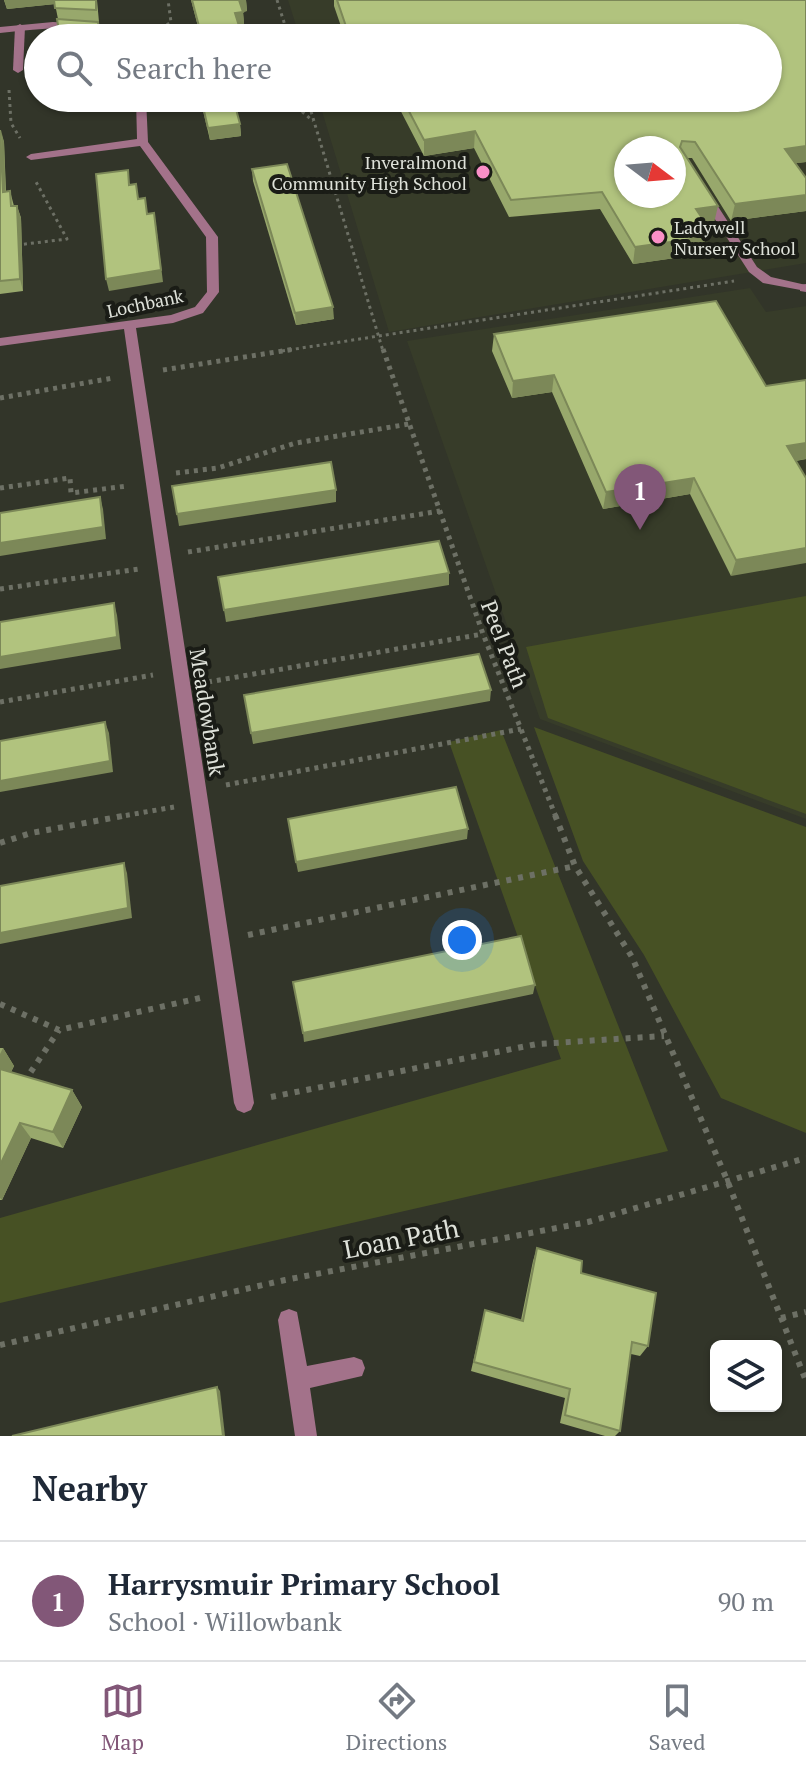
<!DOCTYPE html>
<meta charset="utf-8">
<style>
:root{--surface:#fff;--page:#f6f6f7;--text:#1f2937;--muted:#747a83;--line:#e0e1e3;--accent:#825778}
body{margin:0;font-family:"PT Serif",serif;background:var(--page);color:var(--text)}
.controls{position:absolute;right:24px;bottom:24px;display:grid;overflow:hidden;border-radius:12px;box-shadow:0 2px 6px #0004}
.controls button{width:72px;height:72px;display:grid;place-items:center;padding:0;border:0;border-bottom:2px solid var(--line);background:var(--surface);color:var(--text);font:40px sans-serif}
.compass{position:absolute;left:614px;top:136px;width:72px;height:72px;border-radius:50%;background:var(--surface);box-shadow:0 2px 6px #0004;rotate:106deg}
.you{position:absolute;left:462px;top:940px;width:28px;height:28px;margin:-20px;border:6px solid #fff;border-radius:50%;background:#1a73e8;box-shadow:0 0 0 12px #1a73e833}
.badge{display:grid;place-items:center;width:52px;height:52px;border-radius:50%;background:var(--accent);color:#fff;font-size:26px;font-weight:700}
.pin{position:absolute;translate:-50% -66px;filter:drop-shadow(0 2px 4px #0008)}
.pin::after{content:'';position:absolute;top:42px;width:28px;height:24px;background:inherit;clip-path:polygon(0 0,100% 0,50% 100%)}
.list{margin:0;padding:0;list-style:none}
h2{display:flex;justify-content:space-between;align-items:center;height:104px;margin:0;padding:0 32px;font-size:34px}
h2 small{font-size:26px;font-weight:400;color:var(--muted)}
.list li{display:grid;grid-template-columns:52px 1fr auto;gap:24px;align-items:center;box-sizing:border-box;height:120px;padding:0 32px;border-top:2px solid var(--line)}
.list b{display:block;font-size:30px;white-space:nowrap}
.list p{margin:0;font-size:26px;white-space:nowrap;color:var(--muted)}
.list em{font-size:26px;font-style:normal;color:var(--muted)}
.icon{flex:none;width:44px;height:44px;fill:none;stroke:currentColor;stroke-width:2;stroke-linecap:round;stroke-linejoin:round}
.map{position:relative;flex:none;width:806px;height:1436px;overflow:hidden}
.search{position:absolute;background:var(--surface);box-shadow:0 2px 6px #0004;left:24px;right:24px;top:24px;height:88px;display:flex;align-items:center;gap:20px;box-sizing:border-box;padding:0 28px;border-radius:44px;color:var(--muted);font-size:30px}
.sheet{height:224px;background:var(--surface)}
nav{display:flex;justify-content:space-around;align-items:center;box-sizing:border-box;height:112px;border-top:2px solid var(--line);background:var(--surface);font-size:22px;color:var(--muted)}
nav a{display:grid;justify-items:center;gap:4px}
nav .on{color:var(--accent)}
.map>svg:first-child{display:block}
.built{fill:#373c29;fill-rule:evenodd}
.green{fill:#475124}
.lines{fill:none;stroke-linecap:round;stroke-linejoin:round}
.path-far2{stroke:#6d7065;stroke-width:3;stroke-dasharray:3 4;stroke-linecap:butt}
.path-far1{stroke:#6d7065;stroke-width:5;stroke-dasharray:4 5;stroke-linecap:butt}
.path{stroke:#6d7065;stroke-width:6;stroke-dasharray:5 7;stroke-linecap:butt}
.service{fill:#a3728a;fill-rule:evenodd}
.minor{fill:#a3728a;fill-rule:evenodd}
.wall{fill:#98a86c}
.shaded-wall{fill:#7c8858}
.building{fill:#b1c37e;stroke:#7c8858;stroke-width:2;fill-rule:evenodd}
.poi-dot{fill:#fa8fc7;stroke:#1a1c16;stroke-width:3}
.labels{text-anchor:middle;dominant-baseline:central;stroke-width:8;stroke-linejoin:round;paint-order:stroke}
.far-poi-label{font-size:18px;fill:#dee1d9;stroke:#1a1c16;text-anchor:end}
.far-street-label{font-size:18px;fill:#dee1d9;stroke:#1a1c16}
.street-label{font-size:22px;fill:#dee1d9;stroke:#1a1c16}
.near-street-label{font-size:26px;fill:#dee1d9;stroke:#1a1c16}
</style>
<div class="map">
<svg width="806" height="1436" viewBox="0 0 806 1436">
<rect width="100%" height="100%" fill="#323529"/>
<g class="built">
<path d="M288 0H806V263L389 332 318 98H768V38H300ZM626 148H674V196H626Z"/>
<polygon points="750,288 766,312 806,306 806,819 540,719 407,341"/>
</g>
<g class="green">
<polygon points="806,596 806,814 548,718 526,647"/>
<polygon points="534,727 806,827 806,1133 721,1098 644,955 583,861"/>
<polygon points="501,730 668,1151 0,1303 0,1218 561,1059 449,742"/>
</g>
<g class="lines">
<g class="path-far2">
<polyline points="277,0 289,38"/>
<polyline points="161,29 171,22 168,0"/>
<polyline points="9,90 11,123 20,138"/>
<polyline points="286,98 313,121"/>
<polyline points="307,98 383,351"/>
<polyline points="17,245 67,239 35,180"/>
<polyline points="282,351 734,281"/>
</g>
<g class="path-far1">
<polyline points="383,349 483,634 556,817"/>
<polyline points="163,370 295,349"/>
<polyline points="0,398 113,378"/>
<polyline points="176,473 218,468 296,443 409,424"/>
<polyline points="0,488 70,478 71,493 127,486"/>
<polyline points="188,552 440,511"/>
<polyline points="0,589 139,569"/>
<polyline points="208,682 483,634"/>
<polyline points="0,702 153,675"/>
<polyline points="226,785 521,729"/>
<polyline points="117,817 174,807"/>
</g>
<g class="path">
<polyline points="555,815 575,866 632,957 727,1180 806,1381"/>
<polyline points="0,843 31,833 128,815"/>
<polyline points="248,935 575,866"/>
<polyline points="0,1004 59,1030 200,998"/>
<polyline points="24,1082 59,1030"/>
<polyline points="271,1097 537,1044 664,1036"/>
<polyline points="781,1318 806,1312"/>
<polyline points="0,1345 285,1280 588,1222 806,1158"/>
</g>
<g class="service">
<polygon points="20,24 25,27 23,70 18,73 13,70 15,27"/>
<polygon points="702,194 710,194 757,267 771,277 806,285 806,291 763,283 749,272 700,196"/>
</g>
<g class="minor">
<path d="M53 22 103 25 143 38C124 38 107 31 88 29 58 26 29 30 0 33V27Z"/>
<polygon points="136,98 146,98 148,142 218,237 219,292 203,313 173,323 136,328 254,1103 251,1110 244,1113 237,1110 234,1103 124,329 0,346 0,338 171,315 195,307 207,292 206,237 140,146 31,160 26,157 31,154 137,139"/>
<polygon points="806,284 806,292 800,291 800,285"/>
<polygon points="289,1309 297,1312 307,1366 354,1357 362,1360 365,1368 362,1376 310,1388 317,1436 295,1436 278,1320 281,1312"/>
</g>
</g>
<g class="wall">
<polygon points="4,0 97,0 99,22 58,19 55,4 7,9"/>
<polygon points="191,0 246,0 247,11 243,12 244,24 239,25 240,37 201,38"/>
<polygon points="334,0 806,0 806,162 796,163 806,178 806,211 731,221 692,158 687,158 714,223 706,224 708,227 704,244 698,245 696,255 633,264 600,209 509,217 474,148 424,156 394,98 768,98 768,38 345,38 334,6"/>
<polygon points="200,98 233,98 240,124 241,136 210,140"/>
<polygon points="0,130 4,142 6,191 10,191 14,206 17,206 21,218 23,291 0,294"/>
<polygon points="252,169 334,319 296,325 253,181"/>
<polygon points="494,334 766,386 806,380 806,459 796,461 731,576 690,494 603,509 552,392 512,398 492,351"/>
<polygon points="0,1048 3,1048 14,1066 11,1072 72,1090 82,1107 63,1148 31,1138 2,1200 0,1200"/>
<polygon points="537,1248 581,1273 648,1346 640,1356 631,1354 620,1431 615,1436 605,1436 560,1423 565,1398 471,1371 485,1310 521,1320 533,1261"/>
</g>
<g class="shaded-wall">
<polygon points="4,0 54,0 55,4 7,9"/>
<polygon points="239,0 246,0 247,11 240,12"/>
<polygon points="243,12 244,24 236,25 235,13"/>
<polygon points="239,26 240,37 201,38 200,30"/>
<polygon points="366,98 384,98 366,102"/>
<polygon points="240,124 241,136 210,140 208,128"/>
<polygon points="1,130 4,142 6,204 3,192"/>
<polygon points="475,131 474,148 424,156 424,140"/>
<polygon points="806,146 806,162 781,165 785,149"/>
<polygon points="806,195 806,211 731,221 735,204"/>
<polygon points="17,206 21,218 23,291 20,279"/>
<polygon points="718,206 714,223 693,226 696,209"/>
<polygon points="156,225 163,282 109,291 106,279"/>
<polygon points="708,227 704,244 698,245 696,255 633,264 635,247 694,229"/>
<polygon points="333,307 334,319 296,325 295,313"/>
<polygon points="554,375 552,392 512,398 513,381"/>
<polygon points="806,443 806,459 782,463 787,446"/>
<polygon points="694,478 690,494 603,509 606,492"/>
<polygon points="336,490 336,502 179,526 177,514"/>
<polygon points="100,497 103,509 106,539 0,556 0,543"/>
<polygon points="806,548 806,563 731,576 736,560"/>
<polygon points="449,573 449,585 226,622 224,610"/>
<polygon points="114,603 117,615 121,649 0,669 0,657"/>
<polygon points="491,690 490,701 253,744 251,733"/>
<polygon points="105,722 109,733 113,772 0,792 0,781"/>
<polygon points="468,829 467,839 298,872 296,862"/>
<polygon points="124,863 127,873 132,918 0,944 0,933"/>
<polygon points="535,985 533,994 304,1042 303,1033"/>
<polygon points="3,1048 14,1066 5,1084 0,1076 0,1054"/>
<polygon points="72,1090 82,1107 63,1148 53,1132"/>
<polygon points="20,1123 31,1138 2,1200 0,1198 0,1165"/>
<polygon points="217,1387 220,1391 225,1436 223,1436"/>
</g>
<g class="building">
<polygon points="54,0 96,0 96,10 55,8"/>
<polygon points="192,0 243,0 239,0 243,12 235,13 239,26 200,30"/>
<path d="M337 0H806V146L785 149 806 178V195L735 204 695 142 682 141 680 147 718 206 696 209 708 227 694 229 699 238 635 247 602 192 511 200 475 131 424 140 402 98H768V38H350ZM626 148H674V196H626Z"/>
<polygon points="57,19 98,22 100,38 60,38"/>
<polygon points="201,98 233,98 240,124 208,128"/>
<polygon points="0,130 3,192 10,191 11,206 17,206 20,279 0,281"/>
<polygon points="287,164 333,307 295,313 252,169"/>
<polygon points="128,170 129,185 136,184 138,199 145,198 147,214 154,213 161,270 106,279 96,174"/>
<polygon points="716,301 766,386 806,380 806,443 787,446 806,478 806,548 736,560 694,478 606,492 554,375 513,381 494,334"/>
<polygon points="331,462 336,490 177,514 172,486"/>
<polygon points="100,497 103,527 0,543 0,513"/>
<polygon points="439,541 449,573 224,610 218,577"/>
<polygon points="114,603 117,637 0,657 0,622"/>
<polygon points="479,654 491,690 251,733 244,695"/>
<polygon points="105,722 110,761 0,781 0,741"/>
<polygon points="456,787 468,829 296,862 288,819"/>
<polygon points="124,863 128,908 0,933 0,886"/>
<polygon points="521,936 535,985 303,1033 293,982"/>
<polygon points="0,1069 72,1090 53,1132 20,1123 0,1165"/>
<polygon points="537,1248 582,1261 581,1273 656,1293 648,1346 632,1342 620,1431 565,1415 570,1389 474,1362 485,1310 523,1321"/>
<polygon points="217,1387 223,1436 12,1436"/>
</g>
<g class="poi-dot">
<circle cx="483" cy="172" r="8"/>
<circle cx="658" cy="237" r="8"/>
</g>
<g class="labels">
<g class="far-poi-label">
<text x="467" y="162">Inveralmond<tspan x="467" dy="21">Community High School</tspan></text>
<text x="674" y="227" text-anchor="start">Ladywell<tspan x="674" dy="21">Nursery School</tspan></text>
</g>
<g class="far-street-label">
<text transform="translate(145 303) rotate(-12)">Lochbank</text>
</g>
<g class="street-label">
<text transform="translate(505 644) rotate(69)">Peel Path</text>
<text transform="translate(208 712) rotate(81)">Meadowbank</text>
</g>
<g class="near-street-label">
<text transform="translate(401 1238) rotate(-11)">Loan Path</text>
</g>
</g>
</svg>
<div class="controls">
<button><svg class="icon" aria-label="layers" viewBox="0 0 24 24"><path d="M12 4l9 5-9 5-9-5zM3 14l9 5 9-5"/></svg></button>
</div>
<svg class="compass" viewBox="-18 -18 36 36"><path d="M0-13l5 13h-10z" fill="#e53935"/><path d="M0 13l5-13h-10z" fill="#747a83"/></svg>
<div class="you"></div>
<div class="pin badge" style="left:640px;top:530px">1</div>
<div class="search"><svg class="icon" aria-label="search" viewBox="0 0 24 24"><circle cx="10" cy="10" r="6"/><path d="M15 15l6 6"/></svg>Search here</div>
</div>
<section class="sheet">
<h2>Nearby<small></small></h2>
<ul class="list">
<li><span class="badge">1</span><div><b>Harrysmuir Primary School</b><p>School · Willowbank</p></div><em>90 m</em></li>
</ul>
</section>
<nav>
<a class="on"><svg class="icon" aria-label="map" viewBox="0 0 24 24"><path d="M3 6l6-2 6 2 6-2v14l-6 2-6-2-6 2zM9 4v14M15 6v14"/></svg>Map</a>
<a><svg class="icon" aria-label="directions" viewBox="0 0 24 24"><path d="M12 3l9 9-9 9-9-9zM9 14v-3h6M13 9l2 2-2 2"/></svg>Directions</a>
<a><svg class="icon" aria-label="saved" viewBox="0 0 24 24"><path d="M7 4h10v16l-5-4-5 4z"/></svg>Saved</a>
</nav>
